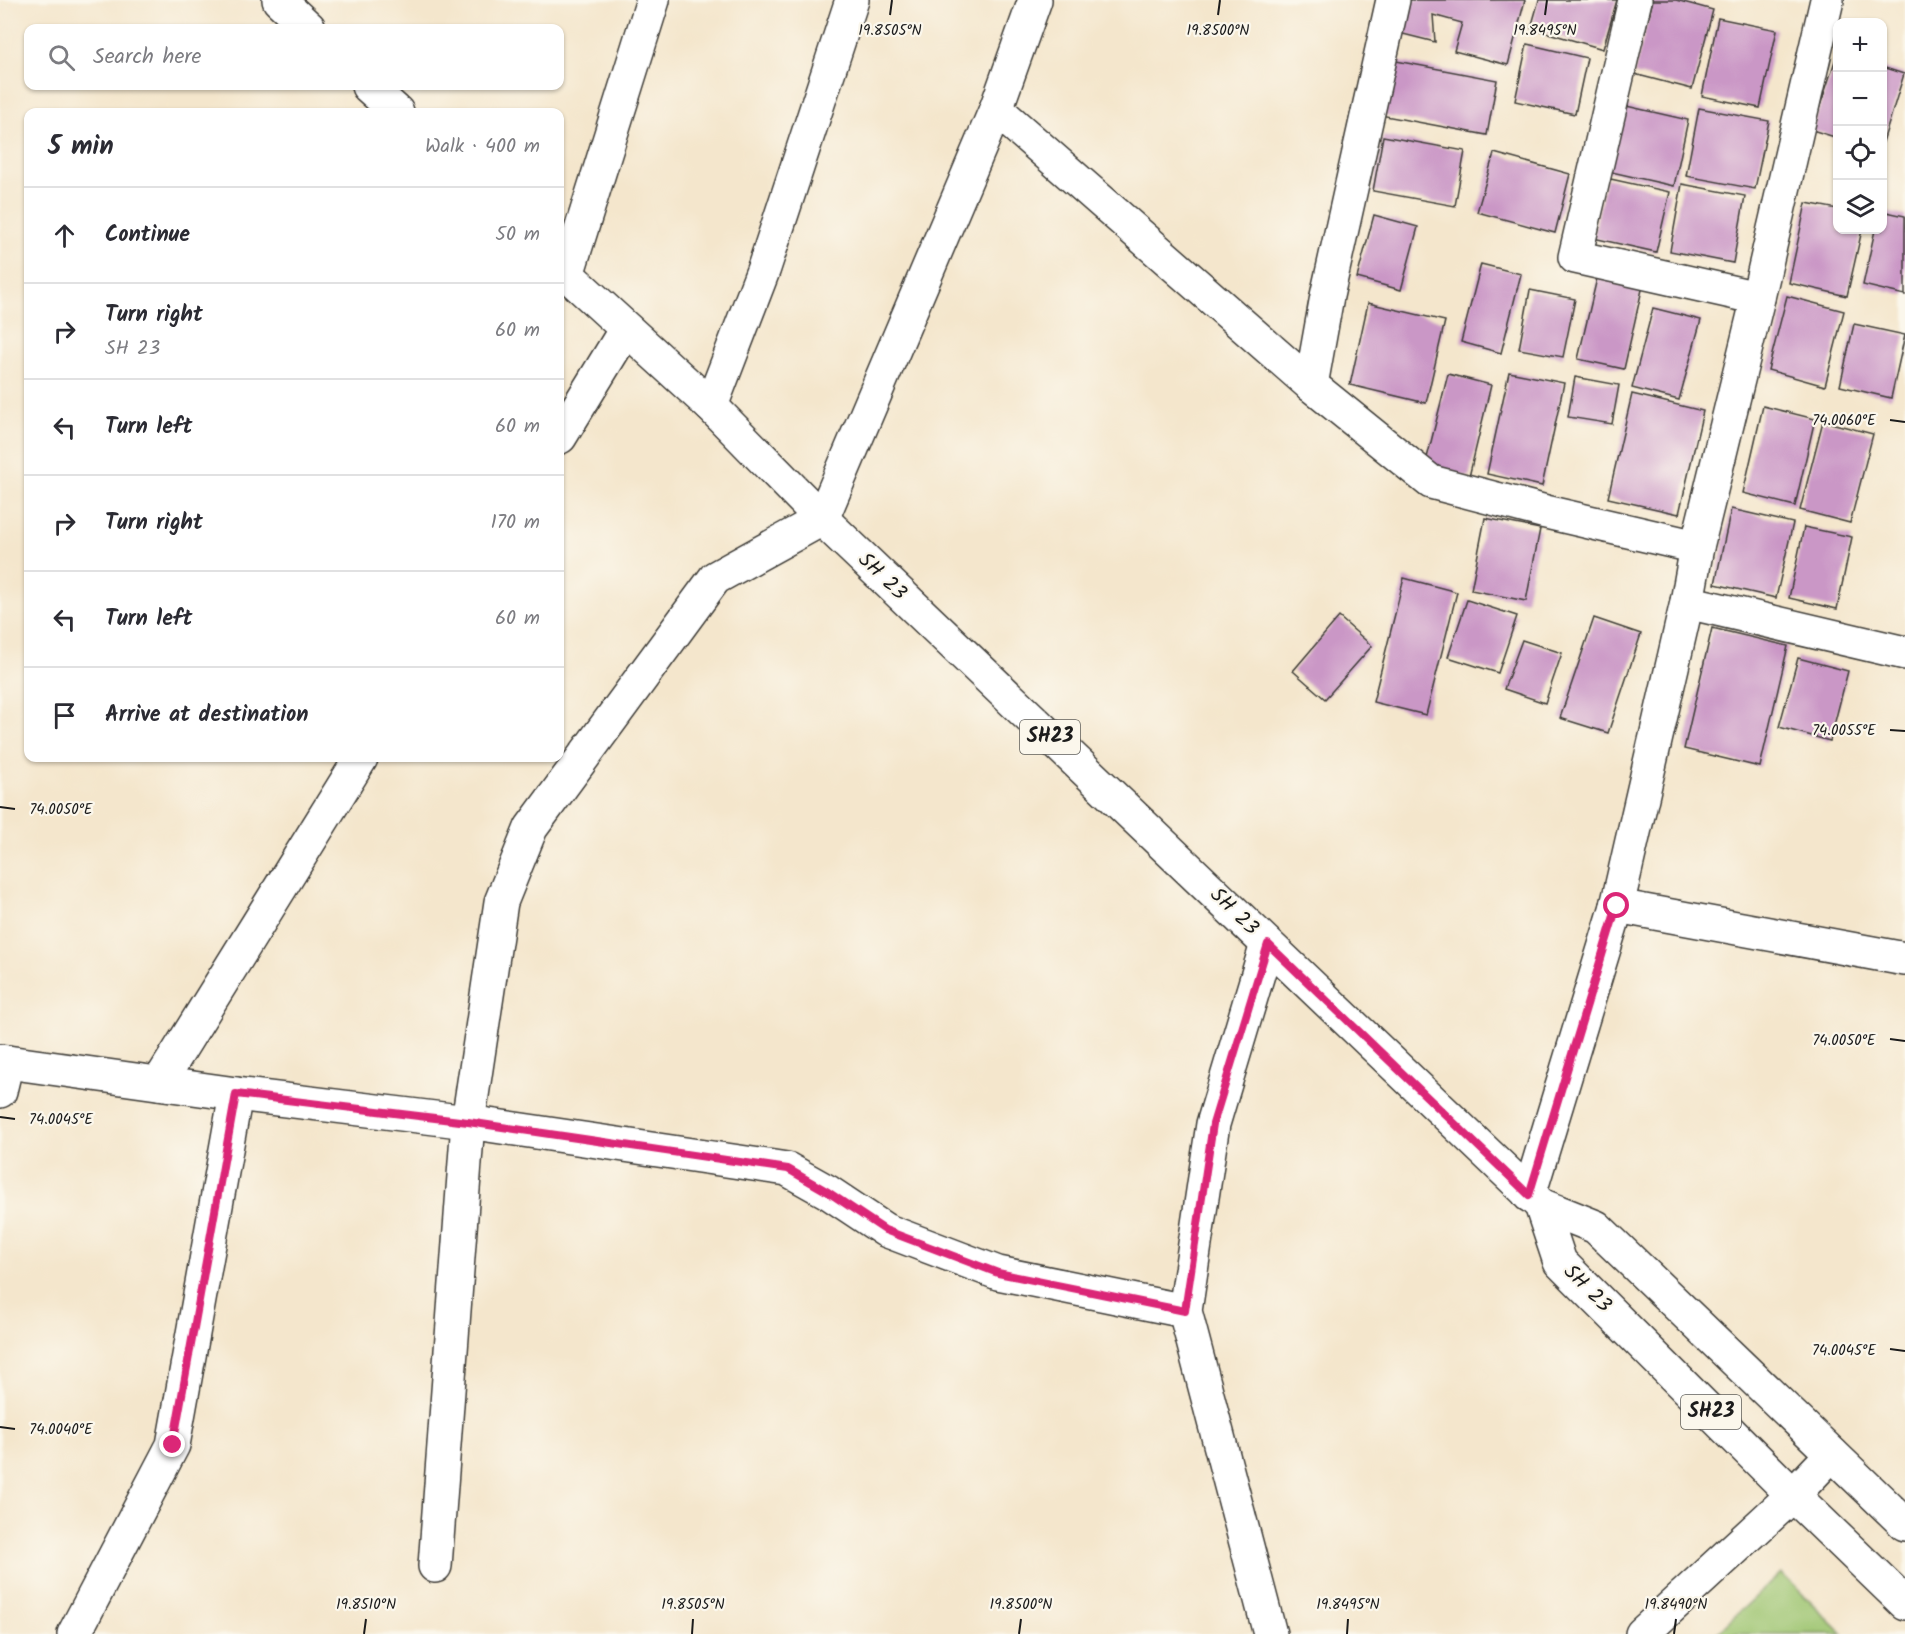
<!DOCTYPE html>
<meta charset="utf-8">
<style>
:root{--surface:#fff;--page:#f7f7f7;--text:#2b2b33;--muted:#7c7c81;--line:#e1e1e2}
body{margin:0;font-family:Kalam,sans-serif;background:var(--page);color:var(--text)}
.controls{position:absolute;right:18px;top:18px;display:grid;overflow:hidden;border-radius:12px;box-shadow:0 2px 4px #0004}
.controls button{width:54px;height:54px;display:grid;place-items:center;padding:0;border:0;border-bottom:2px solid var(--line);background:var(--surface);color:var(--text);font:30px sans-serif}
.stop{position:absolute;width:18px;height:18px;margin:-14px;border:4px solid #db2777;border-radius:50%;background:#fff}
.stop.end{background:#db2777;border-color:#fff;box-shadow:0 2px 6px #0008}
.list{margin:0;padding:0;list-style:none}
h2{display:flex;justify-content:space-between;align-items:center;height:78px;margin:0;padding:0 24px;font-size:26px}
h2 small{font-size:20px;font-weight:400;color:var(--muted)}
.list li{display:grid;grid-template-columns:39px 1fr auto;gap:18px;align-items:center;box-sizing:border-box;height:96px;padding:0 24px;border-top:2px solid var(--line)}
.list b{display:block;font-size:22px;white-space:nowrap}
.list p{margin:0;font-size:20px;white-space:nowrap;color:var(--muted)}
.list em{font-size:20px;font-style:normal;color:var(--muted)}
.icon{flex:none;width:33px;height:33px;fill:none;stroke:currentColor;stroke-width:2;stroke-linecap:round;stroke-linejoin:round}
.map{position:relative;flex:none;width:1905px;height:1634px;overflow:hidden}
.search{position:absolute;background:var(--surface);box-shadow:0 2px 4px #0004;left:24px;top:24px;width:540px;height:66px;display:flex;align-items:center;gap:15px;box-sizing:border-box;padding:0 21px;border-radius:12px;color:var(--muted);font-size:22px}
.panel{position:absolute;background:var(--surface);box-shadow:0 2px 4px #0004;left:24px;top:108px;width:540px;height:654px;border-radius:12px}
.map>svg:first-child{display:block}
.green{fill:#9ec571;stroke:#5d7046;stroke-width:1.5}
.building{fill:#ca97c6}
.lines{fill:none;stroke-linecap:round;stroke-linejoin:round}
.minor-casing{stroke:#3c3a36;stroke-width:36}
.primary-casing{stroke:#3c3a36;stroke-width:36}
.minor{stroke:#fff;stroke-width:33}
.primary{stroke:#fff;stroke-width:33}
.route{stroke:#db2777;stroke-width:8}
.ticks{fill:none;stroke:#1c1c1c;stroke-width:2}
.labels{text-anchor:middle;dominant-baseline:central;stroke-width:4.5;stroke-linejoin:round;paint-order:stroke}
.shield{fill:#fbf7ec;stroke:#5f5e5a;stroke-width:1.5}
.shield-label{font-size:20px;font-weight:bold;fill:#1c1c1c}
.street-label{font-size:21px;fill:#1c1c1c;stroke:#fbf7ec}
.ticks-label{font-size:15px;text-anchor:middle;fill:#1c1c1c;stroke:#fbf7ec;stroke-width:4.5;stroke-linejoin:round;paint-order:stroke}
</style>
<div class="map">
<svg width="1905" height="1634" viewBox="0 0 1905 1634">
<rect width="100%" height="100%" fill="#fbf7ec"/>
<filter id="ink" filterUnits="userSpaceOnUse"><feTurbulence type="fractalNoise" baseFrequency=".0167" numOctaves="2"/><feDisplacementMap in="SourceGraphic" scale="12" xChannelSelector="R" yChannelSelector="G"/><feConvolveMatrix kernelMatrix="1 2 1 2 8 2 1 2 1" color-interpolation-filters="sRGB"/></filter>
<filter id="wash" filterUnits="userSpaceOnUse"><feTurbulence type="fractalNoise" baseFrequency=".008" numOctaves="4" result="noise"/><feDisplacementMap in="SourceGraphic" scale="24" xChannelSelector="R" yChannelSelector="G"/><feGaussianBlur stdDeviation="1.35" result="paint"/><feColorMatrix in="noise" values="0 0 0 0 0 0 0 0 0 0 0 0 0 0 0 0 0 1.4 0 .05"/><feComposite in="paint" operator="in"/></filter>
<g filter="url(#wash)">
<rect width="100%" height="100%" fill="#f4e6cc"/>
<polygon class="green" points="1781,1573 1843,1634 1716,1634"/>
<g id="blocks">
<g class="building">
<polygon points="1408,0 1525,0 1508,65 1454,51 1462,23 1433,15 1435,42 1399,33"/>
<polygon points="1539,0 1617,0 1603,49 1531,28"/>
<polygon points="1653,0 1676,0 1713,10 1692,89 1634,74"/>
<polygon points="1718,18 1777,30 1760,108 1702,96"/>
<polygon points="1527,44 1587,58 1575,114 1515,101"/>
<polygon points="1838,52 1838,138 1812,130"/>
<polygon points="1391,60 1497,80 1487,135 1380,115"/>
<polygon points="1882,67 1904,74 1883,142 1882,142"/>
<polygon points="1622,105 1688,120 1674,186 1607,171"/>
<polygon points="1699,108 1769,121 1755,189 1686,176"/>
<polygon points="1383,136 1465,151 1455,206 1373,191"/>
<polygon points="1494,153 1570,174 1555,233 1477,212"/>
<polygon points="1606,178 1670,192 1656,252 1593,238"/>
<polygon points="1682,184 1745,196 1733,263 1670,251"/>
<polygon points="1806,203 1838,209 1838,230 1862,230 1847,296 1789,283"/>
<polygon points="1882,211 1905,216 1905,295 1863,285 1875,230 1882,230"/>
<polygon points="1374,215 1418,227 1401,290 1357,278"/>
<polygon points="1481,264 1521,274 1501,353 1461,342"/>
<polygon points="1598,274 1643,285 1624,369 1578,359"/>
<polygon points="1530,290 1575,299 1563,357 1519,349"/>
<polygon points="1787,296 1844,311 1825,386 1768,370"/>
<polygon points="1368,303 1445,321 1426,403 1350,385"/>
<polygon points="1653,308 1701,320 1679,400 1632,388"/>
<polygon points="1854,324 1905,335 1891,398 1840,386"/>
<polygon points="1509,372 1564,383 1542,486 1487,474"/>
<polygon points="1448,374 1491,385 1469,477 1425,466"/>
<polygon points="1575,377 1619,385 1612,424 1568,417"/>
<polygon points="1632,394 1703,411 1679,514 1608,498"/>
<polygon points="1763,406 1815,419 1795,506 1743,493"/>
<polygon points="1823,421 1873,434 1850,523 1800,510"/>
<polygon points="1731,509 1793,523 1776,598 1715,584"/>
<polygon points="1485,518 1540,529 1526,601 1471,590"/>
<polygon points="1804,527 1852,537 1837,609 1789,598"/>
<polygon points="1404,578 1457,592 1426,715 1373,702"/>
<polygon points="1467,600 1517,616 1498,673 1448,657"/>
<polygon points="1339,617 1372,646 1325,699 1293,671"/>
<polygon points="1594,618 1641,634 1608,733 1560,718"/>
<polygon points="1712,628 1788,646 1760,767 1684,749"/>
<polygon points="1522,640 1562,653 1545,703 1504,689"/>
<polygon points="1798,658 1848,671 1830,741 1779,727"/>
</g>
</g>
</g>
<g filter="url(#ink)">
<use href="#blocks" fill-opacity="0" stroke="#3c3a36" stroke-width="1.5"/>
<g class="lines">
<defs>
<g id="minor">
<polyline points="1035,0 996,109 1311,385 1431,482 1546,512 1697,547"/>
<polyline points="1635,0 1575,257 1758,298"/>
<polyline points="567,275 653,0"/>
<polyline points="1311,385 1327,296 1393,0"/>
<polyline points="711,406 764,268 852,0"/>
<polyline points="560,437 626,329"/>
<polyline points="1687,602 1905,653"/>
<polyline points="1617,906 1905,959"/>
<polyline points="1267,944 1213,1124 1185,1311 1270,1634"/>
<polyline points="0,1061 236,1094 468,1122 787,1169 828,1192 885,1230 998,1273 1185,1311"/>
<polyline points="159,1083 361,758"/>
<polyline points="0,1091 7,1062"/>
<polyline points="1529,1195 1617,906 1687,602 1697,547 1758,298 1827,0"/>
<polyline points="435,1566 468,1122 501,902 531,828 715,578 822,519 996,109"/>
<polyline points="74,1634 173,1445 236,1094"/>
<polyline points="1642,1634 1793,1495 1832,1454"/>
</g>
<g id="primary">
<polyline points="279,0 309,28"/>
<polyline points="368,86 397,112"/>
<polyline points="560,268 711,406 822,519 1541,1205 1560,1262 1793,1495 1905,1603"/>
<polyline points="1541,1205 1596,1227 1905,1524"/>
</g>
</defs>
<use href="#minor" class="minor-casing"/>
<use href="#primary" class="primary-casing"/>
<use href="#minor" class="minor"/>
<use href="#primary" class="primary"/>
</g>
</g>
<g class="lines" filter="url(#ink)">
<polyline class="route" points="173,1445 236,1094 468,1122 788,1169 828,1192 885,1230 998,1273 1185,1311 1213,1124 1268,944 1529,1195 1617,906"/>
</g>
<path class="ticks" d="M890 15 892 0M1218 15 1220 0M1545 15 1547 0M1890 420 1905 422M1890 730 1905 731M0 807 15 809M1890 1039 1905 1041M0 1117 15 1119M1890 1349 1905 1351M0 1427 15 1429M364 1634 366 1619M692 1634 693 1619M1019 1634 1021 1619M1347 1634 1348 1619M1674 1634 1676 1619"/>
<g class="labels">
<g class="shield">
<rect x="1020" y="720" width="60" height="34" rx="4.5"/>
<rect x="1681" y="1395" width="60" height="34" rx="4.5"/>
</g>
<g class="shield-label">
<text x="1050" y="737">SH23</text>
<text x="1711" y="1412">SH23</text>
</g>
<g class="street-label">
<text transform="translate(882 577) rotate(44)">SH 23</text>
<text transform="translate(1234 912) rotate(44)">SH 23</text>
<text transform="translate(1587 1289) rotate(45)">SH 23</text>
</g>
</g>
<g class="ticks-label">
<text x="890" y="35">19.8505°N</text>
<text x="1218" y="35">19.8500°N</text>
<text x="1545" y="35">19.8495°N</text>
<text x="1844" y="425">74.0060°E</text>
<text x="1844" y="735">74.0055°E</text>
<text x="61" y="814">74.0050°E</text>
<text x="1844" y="1045">74.0050°E</text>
<text x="61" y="1124">74.0045°E</text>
<text x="1844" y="1355">74.0045°E</text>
<text x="61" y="1434">74.0040°E</text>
<text x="366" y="1609">19.8510°N</text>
<text x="693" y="1609">19.8505°N</text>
<text x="1021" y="1609">19.8500°N</text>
<text x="1348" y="1609">19.8495°N</text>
<text x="1676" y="1609">19.8490°N</text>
</g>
</svg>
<div class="controls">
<button>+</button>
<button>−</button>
<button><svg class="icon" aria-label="locate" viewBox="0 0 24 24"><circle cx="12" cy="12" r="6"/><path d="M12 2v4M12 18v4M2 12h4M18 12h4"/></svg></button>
<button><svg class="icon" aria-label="layers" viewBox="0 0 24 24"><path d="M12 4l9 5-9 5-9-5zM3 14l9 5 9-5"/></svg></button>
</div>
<div class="stop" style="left:1617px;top:906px"></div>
<div class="stop end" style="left:173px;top:1445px"></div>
<div class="search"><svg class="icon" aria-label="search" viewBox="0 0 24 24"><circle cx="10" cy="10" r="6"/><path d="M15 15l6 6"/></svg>Search here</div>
<section class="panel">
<h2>5 min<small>Walk · 400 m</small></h2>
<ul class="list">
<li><svg class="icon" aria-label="ahead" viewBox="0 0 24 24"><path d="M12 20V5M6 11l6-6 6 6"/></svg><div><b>Continue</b></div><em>50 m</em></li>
<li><svg class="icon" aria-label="right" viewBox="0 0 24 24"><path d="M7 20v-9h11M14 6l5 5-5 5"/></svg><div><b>Turn right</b><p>SH 23</p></div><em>60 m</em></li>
<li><svg class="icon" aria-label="left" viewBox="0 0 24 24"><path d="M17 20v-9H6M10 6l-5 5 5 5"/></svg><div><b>Turn left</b></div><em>60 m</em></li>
<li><svg class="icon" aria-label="right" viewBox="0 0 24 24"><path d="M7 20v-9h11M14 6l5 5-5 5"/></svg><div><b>Turn right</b></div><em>170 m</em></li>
<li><svg class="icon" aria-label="left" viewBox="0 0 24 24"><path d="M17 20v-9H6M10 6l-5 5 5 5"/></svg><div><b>Turn left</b></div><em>60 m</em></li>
<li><svg class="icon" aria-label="arrive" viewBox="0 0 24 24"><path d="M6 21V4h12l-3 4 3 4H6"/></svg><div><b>Arrive at destination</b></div></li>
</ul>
</section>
</div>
